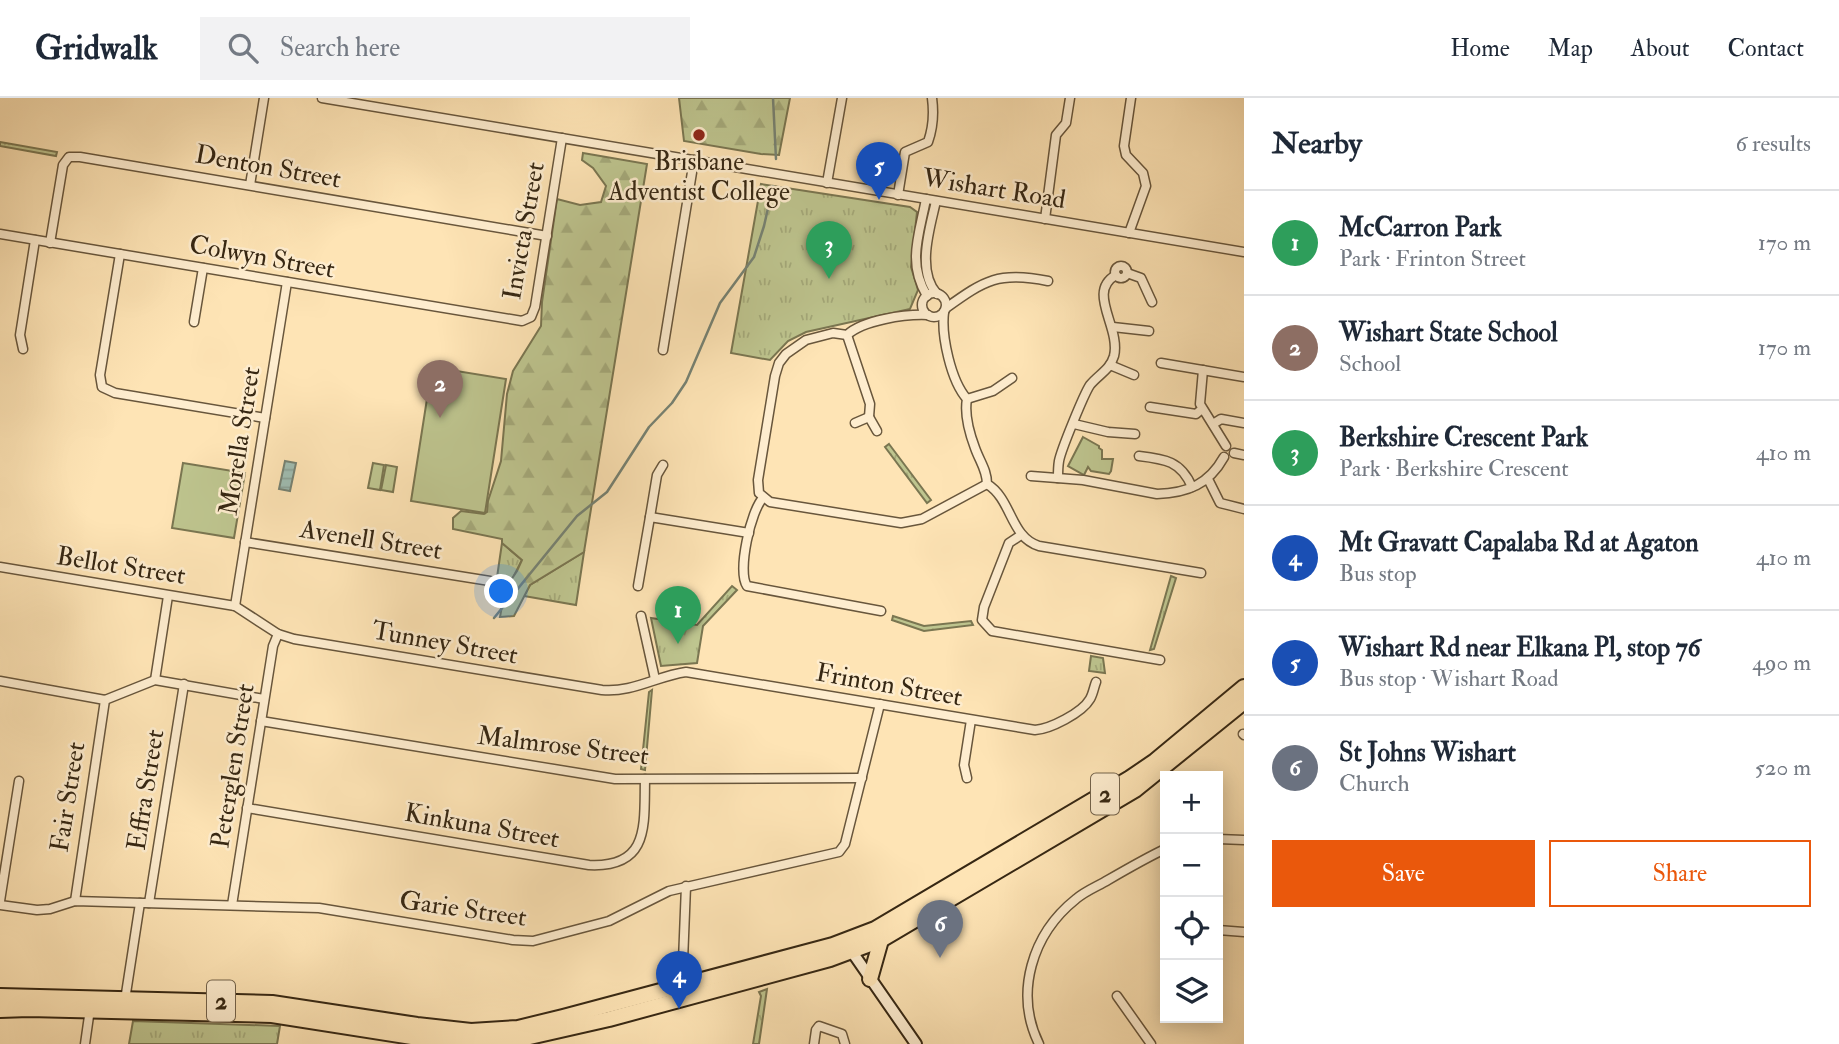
<!DOCTYPE html>
<meta charset="utf-8">
<style>
:root{--surface:#fff;--page:#f2f2f3;--text:#1f2937;--muted:#747a83;--line:#e0e1e3;--accent:#ea580c}
body{margin:0;font-family:"IM FELL Double Pica",serif;background:var(--page);color:var(--text)}
.controls{position:absolute;right:21px;bottom:21px;display:grid;overflow:hidden;border-radius:0px;box-shadow:0 4px 18px #0003}
.controls button{width:63px;height:63px;display:grid;place-items:center;padding:0;border:0;border-bottom:2px solid var(--line);background:var(--surface);color:var(--text);font:35px sans-serif}
.you{position:absolute;left:502px;top:494px;width:24px;height:24px;margin:-18px;border:5px solid #fff;border-radius:50%;background:#1a73e8;box-shadow:0 0 0 10px #1a73e833}
.badge{display:grid;place-items:center;width:46px;height:46px;border-radius:50%;background:var(--accent);color:#fff;font-size:23px;font-weight:700}
.pin{position:absolute;translate:-50% -58px;filter:drop-shadow(0 2px 4px #0008)}
.pin::after{content:'';position:absolute;top:37px;width:24px;height:21px;background:inherit;clip-path:polygon(0 0,100% 0,50% 100%)}
.list{margin:0;padding:0;list-style:none}
h2{display:flex;justify-content:space-between;align-items:center;height:91px;margin:0;padding:0 28px;font-size:30px}
h2 small{font-size:23px;font-weight:400;color:var(--muted)}
.list li{display:grid;grid-template-columns:46px 1fr auto;gap:21px;align-items:center;box-sizing:border-box;height:105px;padding:0 28px;border-top:2px solid var(--line)}
.list b{display:block;font-size:26px;white-space:nowrap}
.list p{margin:0;font-size:23px;white-space:nowrap;color:var(--muted)}
.list em{font-size:23px;font-style:normal;color:var(--muted)}
.actions{display:flex;gap:14px;padding:21px 28px}
.actions a{flex:1;padding:16px 0;border:2px solid var(--accent);border-radius:0px;text-align:center;font-size:24px;color:var(--accent)}
.actions .main{background:var(--accent);color:#fff}
.icon{flex:none;width:38px;height:38px;fill:none;stroke:currentColor;stroke-width:2;stroke-linecap:round;stroke-linejoin:round}
.map{position:relative;flex:none;width:1244px;height:946px;overflow:hidden}
header{display:flex;align-items:center;gap:42px;box-sizing:border-box;height:98px;padding:0 35px;background:var(--surface);border-bottom:2px solid var(--line)}
header strong{font-size:33px}
nav{display:flex;gap:38px;margin-inline-start:auto;font-size:24px}
.search{width:490px;height:63px;background:var(--page);display:flex;align-items:center;gap:18px;box-sizing:border-box;padding:0 24px;border-radius:0px;color:var(--muted);font-size:26px}
main{display:flex}
aside{flex:1;background:var(--surface)}
.map>svg:first-child{display:block}
.grass{fill:url(#grass-tufts);stroke:#7a7651;stroke-width:2}
.forest{fill:url(#forest-firs);stroke:#7a7651;stroke-width:2}
.pitch{fill:#bec58f;stroke:#7a7651;stroke-width:2}
.water{fill:url(#water-rules);stroke:#768273;stroke-width:2}
.lines{fill:none;stroke-linecap:round;stroke-linejoin:round}
.stream{stroke:#768273;stroke-width:2.5}
.street-casing{stroke:#68563c;stroke-width:11}
.secondary-casing{stroke:#362713;stroke-width:14}
.highway-casing{stroke:#362713;stroke-width:18}
.street{stroke:#feedcf;stroke-width:8}
.secondary{stroke:#feedcf;stroke-width:10}
.highway{stroke:#fee4b5;stroke-width:14}
.poi-dot{fill:#8f2418;stroke:#feedcf;stroke-width:2.5}
.labels{text-anchor:middle;dominant-baseline:central;stroke-width:5;stroke-linejoin:round;paint-order:stroke}
.shield{fill:#feedcf;stroke:#72624b;stroke-width:2}
.shield-label{font-size:24px;font-weight:bold;fill:#362713}
.poi-label{font-size:26px;fill:#362713;stroke:#feedcf}
.street-label{font-size:26px;fill:#362713;stroke:#feedcf}
</style>
<header>
<strong>Gridwalk</strong>
<div class="search"><svg class="icon" aria-label="search" viewBox="0 0 24 24"><circle cx="10" cy="10" r="6"/><path d="M15 15l6 6"/></svg>Search here</div>
<nav><a>Home</a><a>Map</a><a>About</a><a>Contact</a></nav>
</header>
<main>
<div class="map">
<svg width="1244" height="946" viewBox="0 0 1244 946">
<defs>
<pattern id="grass-tufts" width="24" height="20" patternUnits="userSpaceOnUse" patternTransform="scale(1.75)"><rect width="24" height="20" fill="#bec58f"/><path d="M3 7l-1-3M5 7V3M7 7l1-3M15 17l-1-3M17 17v-4M19 17l1-3" fill="none" stroke="#a4a97a"/></pattern>
<pattern id="forest-firs" width="22" height="20" patternUnits="userSpaceOnUse" patternTransform="scale(1.75)"><rect width="22" height="20" fill="#bec58f"/><path d="M5 1l3.5 6h-7zM16 11l3.5 6h-7z" fill="#a4a97a"/></pattern>
<pattern id="water-rules" width="6" height="5" patternUnits="userSpaceOnUse" patternTransform="scale(1.75)"><rect width="6" height="5" fill="#a0beb3"/><path d="M0 2.5h6" fill="none" stroke="#8aa399"/></pattern>
</defs>
<rect width="100%" height="100%" fill="#fee4b5"/>
<filter id="stains"><feTurbulence type="fractalNoise" baseFrequency=".00286" numOctaves="4"/><feColorMatrix values="0 0 0 0 .2 0 0 0 0 .09 0 0 0 0 .02 0 0 0 .5 -.17"/></filter>
<radialGradient id="worn" r=".72"><stop offset=".6" stop-color="#630" stop-opacity="0"/><stop offset="1" stop-color="#630" stop-opacity=".3"/></radialGradient>
<g class="grass">
<polygon points="0,44 57,54 56,58 0,48"/>
<polygon points="761,86 910,109 917,114 911,169 918,192 910,211 806,234 788,243 770,262 731,255"/>
<polygon points="889,346 931,402 927,405 885,349"/>
<polygon points="502,445 522,462 505,495 495,493"/>
<polygon points="584,454 576,507 524,498 530,487"/>
<polygon points="1171,478 1176,480 1154,551 1150,552"/>
<polygon points="732,488 737,492 703,528 697,565 661,568 651,520 697,527"/>
<polygon points="893,518 924,528 971,523 973,527 924,533 892,522"/>
<polygon points="1091,558 1103,560 1105,575 1089,573"/>
<polygon points="652,592 645,672 641,671 649,594"/>
<polygon points="767,891 759,946 753,946 761,898 759,894"/>
<polygon points="133,923 280,928 277,946 129,946"/>
</g>
<g class="forest">
<polygon points="679,0 790,0 779,57 761,56 684,43"/>
<polygon points="583,55 647,66 584,454 530,487 514,518 500,519 505,491 517,473 522,462 502,445 502,441 453,431 453,420 461,413 484,416 487,414 488,403 501,363 507,296 513,273 541,228 542,204 557,101 580,107 601,104 606,88 593,70 582,62"/>
</g>
<g class="pitch">
<polygon points="432,269 506,281 485,415 411,403"/>
<polygon points="1083,339 1099,348 1099,350 1102,352 1102,361 1113,361 1111,373 1109,376 1091,373 1088,369 1084,377 1068,368"/>
<polygon points="183,365 245,375 234,440 172,430"/>
<polygon points="373,365 384,367 380,392 368,390"/>
<polygon points="386,367 397,369 393,394 381,392"/>
</g>
<polygon class="water" points="285,363 296,365 290,393 279,391"/>
<g class="lines">
<g class="stream">
<polyline points="773,0 776,61"/>
<polyline points="494,520 577,418 607,394 649,329 672,305 686,284 720,205 754,159 764,128 773,88"/>
</g>
<defs>
<g id="street">
<polyline points="322,0 1244,154"/>
<polyline points="827,85 842,0"/>
<polyline points="250,87 264,0"/>
<path d="M898 97 905 54 928 44C933 30 934 15 932 0"/>
<path d="M926 101C919 138 907 164 927 198"/>
<path d="M936 103C930 130 916 172 937 196"/>
<polyline points="1045,121 1056,37 1066,25 1070,0"/>
<polyline points="1129,135 1146,88 1143,75 1126,57 1124,48 1131,0"/>
<polyline points="0,136 522,223 531,219 535,209 562,40"/>
<polyline points="50,145 63,67 69,59 80,59 547,138"/>
<polyline points="120,156 100,277 102,289 115,295 265,320"/>
<circle cx="1121" cy="174" r="6"/>
<polyline points="1127,175 1141,180 1152,204"/>
<circle cx="934" cy="207" r="12"/>
<path d="M946 210C985 182 999 173 1048 183"/>
<path d="M944 214C941 238 951 283 967 301 964 317 969 334 975 350 980 364 987 372 987 386 1012 401 1010 439 1039 448L1201 475"/>
<path d="M928 217C905 216 863 222 847 237L833 235 806 242 786 256 779 265 775 278 758 382 759 395 770 404 901 425 922 421 987 386"/>
<polyline points="194,224 203,170"/>
<polyline points="1113,229 1149,233"/>
<polyline points="847,237 870,306 869,319"/>
<polyline points="23,251 20,237 35,142"/>
<polyline points="663,252 694,62"/>
<polyline points="1161,265 1244,279"/>
<polyline points="1110,267 1134,277"/>
<polyline points="1203,272 1200,306 1226,348"/>
<polyline points="967,301 993,293 1012,280"/>
<polyline points="1150,309 1196,316 1202,311"/>
<polyline points="855,325 869,319 877,333"/>
<polyline points="1074,326 1108,334 1135,336"/>
<polyline points="1213,326 1221,321 1244,325"/>
<polyline points="1234,355 1244,357"/>
<path d="M1139 358C1165 361 1181 363 1192 389"/>
<path d="M1031 378 1083 382 1157 396C1188 395 1209 386 1224 359"/>
<path d="M1058 380C1058 374 1058 369 1059 363 1061 352 1084 296 1090 287 1099 276 1110 272 1114 258 1121 229 1086 194 1116 177"/>
<polyline points="1208,381 1220,405 1244,411"/>
<path d="M763 400C751 412 737 473 747 488L881 513"/>
<polyline points="650,419 657,377 663,367"/>
<polyline points="1021,437 1009,445 984,509 982,522 992,533 1160,562"/>
<polyline points="245,444 490,483"/>
<path d="M0 469 235 508 278 536 294 541 602 592C632 595 657 578 686 574L1035 632C1050 631 1082 615 1090 601 1093 596 1094 589 1096 584"/>
<polyline points="638,488 650,419 749,435"/>
<polyline points="235,508 287,184"/>
<polyline points="641,518 655,581"/>
<polyline points="155,582 168,498"/>
<polyline points="0,583 105,602 155,582 264,601"/>
<polyline points="261,623 615,681 862,680"/>
<polyline points="1243,636 1244,637"/>
<polyline points="967,680 964,667 971,622"/>
<path d="M247 710 589 767C650 770 644 727 645 681"/>
<polyline points="1218,741 1244,742"/>
<polyline points="0,803 19,683"/>
<polyline points="75,803 105,602"/>
<polyline points="149,805 184,586"/>
<polyline points="0,807 37,812 50,811 75,803 319,810 513,842 533,843 609,823 669,793 839,754 845,746 880,606"/>
<polyline points="232,807 273,548 278,536"/>
<polyline points="1218,832 1244,834"/>
<polyline points="682,888 686,788"/>
<polyline points="1117,898 1151,946"/>
<polyline points="125,902 140,805"/>
<polyline points="85,946 90,911"/>
<polyline points="814,946 816,932 819,928 842,936 845,946"/>
<path d="M1039 946C1014 895 1032 836 1076 801 1085 793 1098 788 1108 782 1127 771 1146 760 1165 751"/>
</g>
<polyline id="secondary" points="848,848 916,946"/>
<g id="highway">
<polyline points="870,881 881,842"/>
<polyline points="0,898 272,905 417,927 471,933 518,930 563,919 833,847 875,831 1130,680 1155,663 1244,589"/>
<polyline points="0,912 29,911 272,917 412,939 468,944 525,940 609,921 830,861 881,842 1135,692 1244,604"/>
</g>
</defs>
<use href="#street" class="street-casing"/>
<use href="#secondary" class="secondary-casing"/>
<use href="#highway" class="highway-casing"/>
<use href="#street" class="street"/>
<use href="#secondary" class="secondary"/>
<use href="#highway" class="highway"/>
</g>
<circle class="poi-dot" cx="699" cy="37" r="7"/>
<g class="labels">
<g class="shield">
<rect x="1091" y="675.5" width="28" height="41" rx="5"/>
<rect x="207" y="882.5" width="28" height="41" rx="5"/>
</g>
<g class="shield-label">
<text x="1105" y="696">2</text>
<text x="221" y="903">2</text>
</g>
<g class="poi-label">
<text x="699" y="64">Brisbane<tspan x="699" dy="30">Adventist College</tspan></text>
</g>
<g class="street-label">
<text transform="translate(268 69) rotate(10)">Denton Street</text>
<text transform="translate(994 91) rotate(9)">Wishart Road</text>
<text transform="translate(524 133) rotate(-80)">Invicta Street</text>
<text transform="translate(262 159) rotate(10)">Colwyn Street</text>
<text transform="translate(240 343) rotate(-81)">Morella Street</text>
<text transform="translate(371 442) rotate(9)">Avenell Street</text>
<text transform="translate(121 468) rotate(9)">Bellot Street</text>
<text transform="translate(445 545) rotate(10)">Tunney Street</text>
<text transform="translate(889 587) rotate(10)">Frinton Street</text>
<text transform="translate(563 648) rotate(7)">Malmrose Street</text>
<text transform="translate(233 668) rotate(-81)">Peterglen Street</text>
<text transform="translate(146 692) rotate(-81)">Effra Street</text>
<text transform="translate(68 699) rotate(-81)">Fair Street</text>
<text transform="translate(482 728) rotate(10)">Kinkuna Street</text>
<text transform="translate(463 811) rotate(8)">Garie Street</text>
</g>
</g>
<rect width="100%" height="100%" filter="url(#stains)"/>
<rect width="100%" height="100%" fill="url(#worn)"/>
</svg>
<div class="controls">
<button>+</button>
<button>−</button>
<button><svg class="icon" aria-label="locate" viewBox="0 0 24 24"><circle cx="12" cy="12" r="6"/><path d="M12 2v4M12 18v4M2 12h4M18 12h4"/></svg></button>
<button><svg class="icon" aria-label="layers" viewBox="0 0 24 24"><path d="M12 4l9 5-9 5-9-5zM3 14l9 5 9-5"/></svg></button>
</div>
<div class="you"></div>
<div class="pin badge" style="left:678px;top:546px;background:#2e9e5b">1</div>
<div class="pin badge" style="left:440px;top:320px;background:#8d6e63">2</div>
<div class="pin badge" style="left:829px;top:181px;background:#2e9e5b">3</div>
<div class="pin badge" style="left:679px;top:911px;background:#1a4fb4">4</div>
<div class="pin badge" style="left:879px;top:102px;background:#1a4fb4">5</div>
<div class="pin badge" style="left:940px;top:860px;background:#6b7280">6</div>
</div>
<aside>
<h2>Nearby<small>6 results</small></h2>
<ul class="list">
<li><span class="badge" style="background:#2e9e5b">1</span><div><b>McCarron Park</b><p>Park · Frinton Street</p></div><em>170 m</em></li>
<li><span class="badge" style="background:#8d6e63">2</span><div><b>Wishart State School</b><p>School</p></div><em>170 m</em></li>
<li><span class="badge" style="background:#2e9e5b">3</span><div><b>Berkshire Crescent Park</b><p>Park · Berkshire Crescent</p></div><em>410 m</em></li>
<li><span class="badge" style="background:#1a4fb4">4</span><div><b>Mt Gravatt Capalaba Rd at Agaton</b><p>Bus stop</p></div><em>410 m</em></li>
<li><span class="badge" style="background:#1a4fb4">5</span><div><b>Wishart Rd near Elkana Pl, stop 76</b><p>Bus stop · Wishart Road</p></div><em>490 m</em></li>
<li><span class="badge" style="background:#6b7280">6</span><div><b>St Johns Wishart</b><p>Church</p></div><em>520 m</em></li>
</ul>
<div class="actions"><a class="main">Save</a><a>Share</a></div>
</aside>
</main>
